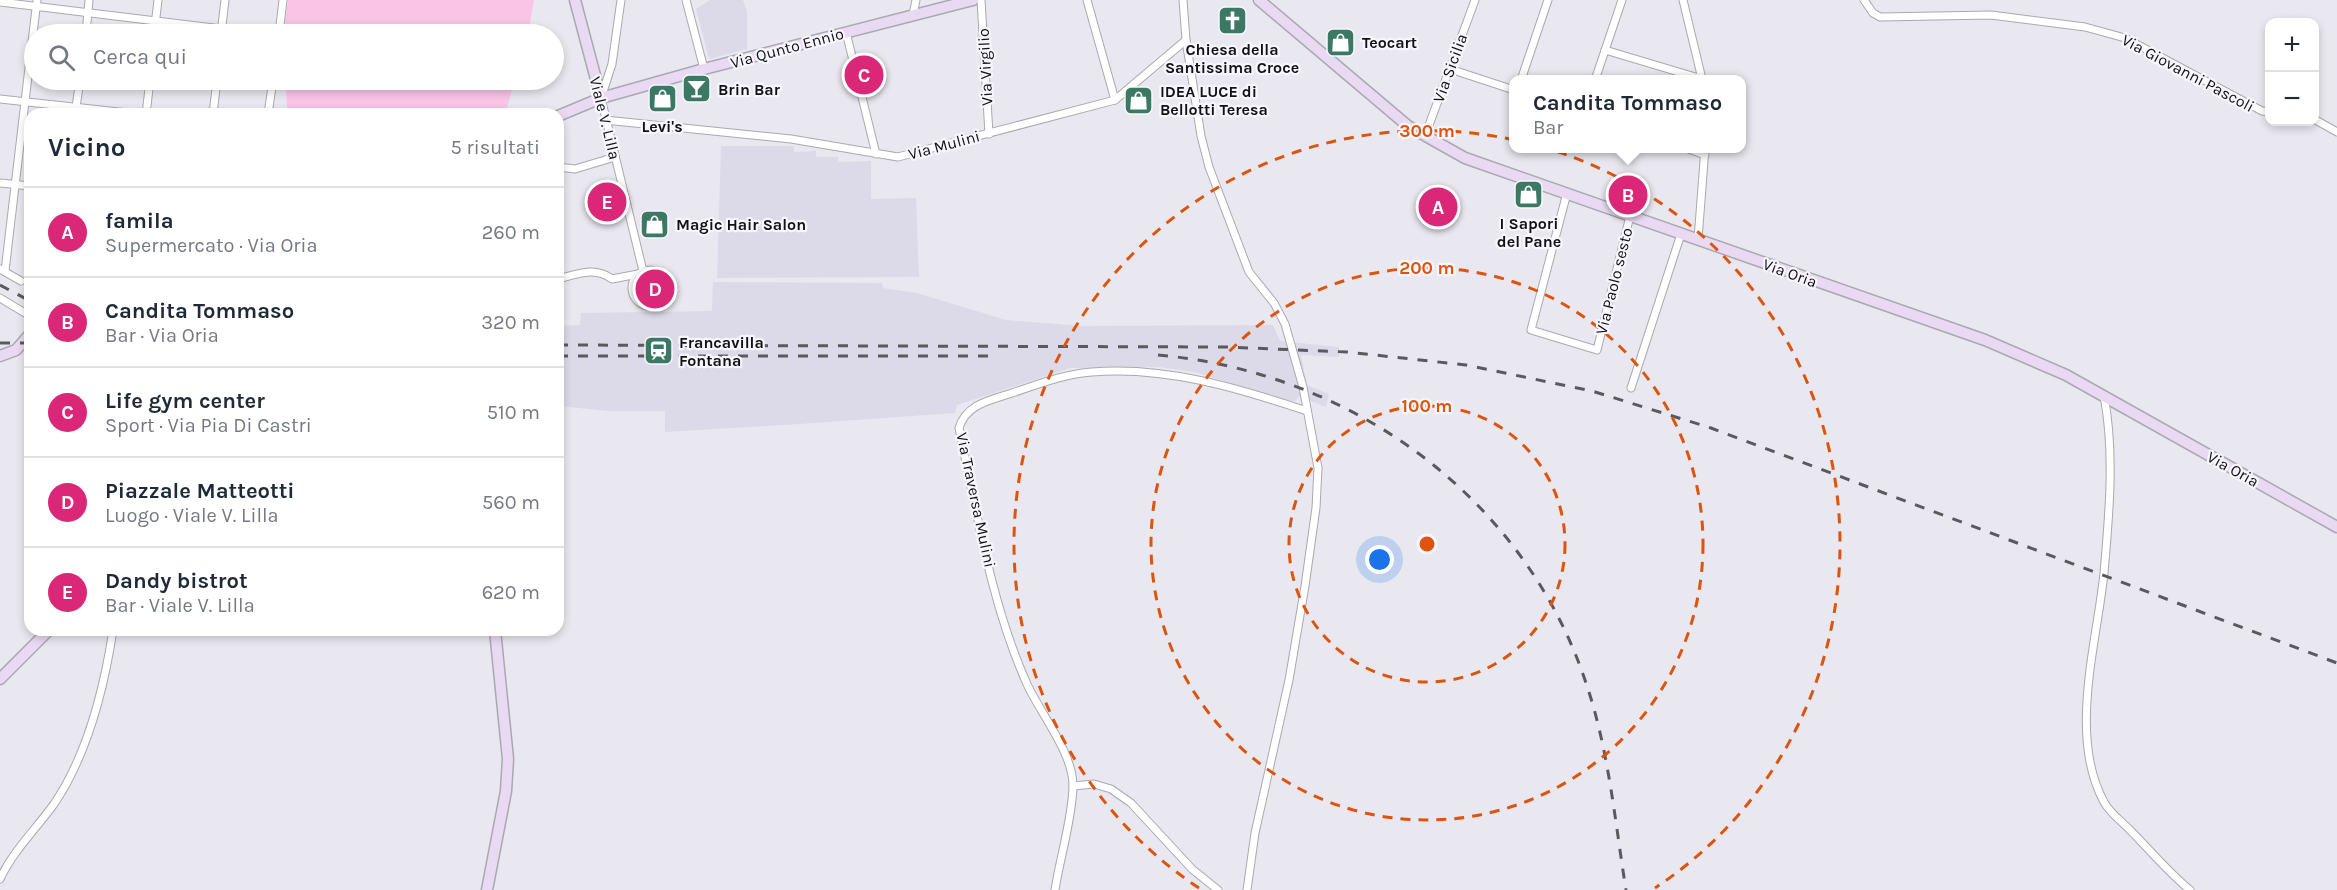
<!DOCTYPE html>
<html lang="it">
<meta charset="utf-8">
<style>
:root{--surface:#fff;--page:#f2f2f3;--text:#1f2937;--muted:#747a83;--line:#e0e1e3;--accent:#db2777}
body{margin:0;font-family:Karla,sans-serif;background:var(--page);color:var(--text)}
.controls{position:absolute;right:18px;top:18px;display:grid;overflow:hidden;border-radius:12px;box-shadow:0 3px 9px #0003}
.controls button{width:54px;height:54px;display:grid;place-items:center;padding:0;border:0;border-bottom:2px solid var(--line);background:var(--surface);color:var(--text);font:30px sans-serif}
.you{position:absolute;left:1380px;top:560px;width:21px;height:21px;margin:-15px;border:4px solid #fff;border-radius:50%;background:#1a73e8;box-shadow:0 0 0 9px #1a73e833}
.badge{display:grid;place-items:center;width:39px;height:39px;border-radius:50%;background:var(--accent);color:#fff;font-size:20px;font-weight:700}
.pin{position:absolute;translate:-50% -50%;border:3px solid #fff;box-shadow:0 2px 6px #0006}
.popup{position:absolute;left:1509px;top:75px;width:237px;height:78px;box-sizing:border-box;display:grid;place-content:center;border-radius:12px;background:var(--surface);filter:drop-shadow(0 2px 4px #0005);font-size:20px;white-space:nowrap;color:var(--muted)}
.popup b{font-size:22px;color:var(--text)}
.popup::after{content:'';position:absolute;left:50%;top:100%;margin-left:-12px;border:12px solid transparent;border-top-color:var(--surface)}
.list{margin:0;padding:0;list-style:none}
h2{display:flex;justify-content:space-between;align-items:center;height:78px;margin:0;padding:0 24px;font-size:26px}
h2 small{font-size:20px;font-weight:400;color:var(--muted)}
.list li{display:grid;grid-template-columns:39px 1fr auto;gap:18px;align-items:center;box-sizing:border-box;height:90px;padding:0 24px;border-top:2px solid var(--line)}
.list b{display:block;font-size:22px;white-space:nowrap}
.list p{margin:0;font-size:20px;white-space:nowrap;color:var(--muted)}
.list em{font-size:20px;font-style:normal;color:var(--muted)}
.icon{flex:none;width:33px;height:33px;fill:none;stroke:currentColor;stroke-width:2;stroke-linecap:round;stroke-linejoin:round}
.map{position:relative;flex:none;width:2337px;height:890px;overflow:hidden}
.search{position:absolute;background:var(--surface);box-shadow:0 3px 9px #0003;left:24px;top:24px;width:540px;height:66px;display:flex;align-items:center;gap:15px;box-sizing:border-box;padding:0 21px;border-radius:33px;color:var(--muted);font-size:22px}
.panel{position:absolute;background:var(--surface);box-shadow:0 3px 9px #0003;left:24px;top:108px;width:540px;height:528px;border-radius:18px}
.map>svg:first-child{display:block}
.built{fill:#dcdae9}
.green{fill:#fac4e7}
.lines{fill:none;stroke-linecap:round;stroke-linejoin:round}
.street-casing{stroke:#a9a9b0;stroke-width:9}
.secondary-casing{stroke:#a9a9b0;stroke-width:13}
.street{stroke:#fff;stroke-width:7}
.secondary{stroke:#ead9f2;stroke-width:10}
.rail{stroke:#5a5a5e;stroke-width:3;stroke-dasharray:10 10;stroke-linecap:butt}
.ring{fill:none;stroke:#dd550c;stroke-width:3;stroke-dasharray:10 8}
.labels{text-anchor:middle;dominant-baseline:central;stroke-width:4.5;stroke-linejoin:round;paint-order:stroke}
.poi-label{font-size:16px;font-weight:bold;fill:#121215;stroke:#f7f6fe;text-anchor:start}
.street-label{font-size:16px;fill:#121215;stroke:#f7f6fe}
.centre{fill:#dd550c;stroke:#f7f6fe;stroke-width:3}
.ring-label{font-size:18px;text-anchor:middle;font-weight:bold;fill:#dd550c;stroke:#f7f6fe;stroke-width:4.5;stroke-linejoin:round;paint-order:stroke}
</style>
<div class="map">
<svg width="2337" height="890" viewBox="0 0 2337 890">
<rect width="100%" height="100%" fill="#e9e8f0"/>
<g class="built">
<polygon points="710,0 743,0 747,11 747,49 709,59 696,9"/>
<polygon points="721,146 794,146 794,152 816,151 816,157 838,157 838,162 871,161 871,199 916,198 919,277 717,278"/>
<polygon points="713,282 882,283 883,288 917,293 1006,320 1082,326 1273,325 1280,341 1339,347 1339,357 1301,355 1307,385 1329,394 1326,407 1299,396 1295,401 1290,401 1194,372 1159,367 1070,368 957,405 955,413 800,424 665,432 665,411 609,411 558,406 558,326 580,325 581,313 712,311"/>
</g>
<g class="green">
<polygon points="288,0 534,0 528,34 283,34"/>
<polygon points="286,80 515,80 505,114 298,114 287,110"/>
</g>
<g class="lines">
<defs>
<g id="street">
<polyline points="621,0 612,64 601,98 643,271"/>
<polyline points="686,0 704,69"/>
<polyline points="981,0 989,134"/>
<polyline points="1087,0 1115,100"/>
<polyline points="1183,0 1186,40 1201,136 1209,167 1249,272 1274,303 1285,324 1303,387 1318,468 1316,508 1305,586 1289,680 1255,833 1247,890"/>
<polyline points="1864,0 1873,13 1880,17 1991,15 2085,27 2125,38 2262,111 2270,112"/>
<polyline points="0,2 222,29"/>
<polyline points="913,15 916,0"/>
<polyline points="846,32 876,154"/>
<polyline points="86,34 89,0"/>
<polyline points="154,34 158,0"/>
<polyline points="221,34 225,0"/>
<polyline points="279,34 283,0"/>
<polyline points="1605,50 1702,79 1683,0"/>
<polyline points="1450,69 1514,90"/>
<polyline points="1521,80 1548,0"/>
<polyline points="1595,80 1622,0"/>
<polyline points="0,99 137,114"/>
<polyline points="76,107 80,80"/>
<polyline points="146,114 150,80"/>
<polyline points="213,114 217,80"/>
<polyline points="268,114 273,80"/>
<polyline points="2314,119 2337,132"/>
<polyline points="605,120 791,139 898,157 1115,100 1186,40"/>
<polyline points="1425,136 1475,0"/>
<polyline points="1686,148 1705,155"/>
<polyline points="558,167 575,169 615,157"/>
<polyline points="0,183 30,186"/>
<polyline points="1567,193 1531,330 1597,350 1630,216"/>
<polyline points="1698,239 1705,148"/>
<polyline points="0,269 21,281"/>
<circle cx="650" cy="288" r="18"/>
<polyline points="5,271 37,0"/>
<path d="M558 279C577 274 595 266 612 279L638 274"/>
<polyline points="0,298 30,316"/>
<polyline points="1631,388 1681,234"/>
<path d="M2104 396C2115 453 2109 516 2104 573 2097 643 2068 736 2104 802 2109 812 2121 821 2129 829 2149 849 2168 872 2190 890"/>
<polyline points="1073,786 1094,784 1111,789 1131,803 1192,869 1218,890"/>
<path d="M0 879C13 851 36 829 54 804 88 754 104 689 113 630"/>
<path d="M1055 890C1060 857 1072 820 1073 787 1074 754 1040 713 1027 684 991 604 977 513 959 428 966 404 991 400 1012 393 1039 384 1064 374 1092 372 1166 366 1238 388 1307 411"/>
</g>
<g id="secondary">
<polyline points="575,0 601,98"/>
<polyline points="1259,0 1408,126 1465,158 1985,340 2066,375 2337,527"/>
<polyline points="558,116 601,98 704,69 973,0"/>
<polyline points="0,356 16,350 30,334"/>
<polyline points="0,679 49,630"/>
<polyline points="487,890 506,791 508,759 495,630"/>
</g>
</defs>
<use href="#street" class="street-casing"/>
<use href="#secondary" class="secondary-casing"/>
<use href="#street" class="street"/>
<use href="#secondary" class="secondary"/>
<g class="rail">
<polyline points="0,285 30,301"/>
<polyline points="0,343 30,343"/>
<polyline points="558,345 1226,347 1347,352 1466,365 1592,391 1711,428 2337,663"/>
<path d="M1158 355C1352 372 1526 498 1587 686 1609 752 1615 822 1626 890"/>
<polyline points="558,356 990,356"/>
</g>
</g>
<g class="ring">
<circle cx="1427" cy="544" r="138"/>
<circle cx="1427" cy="544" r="276"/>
<path d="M1199 888A413 413 0 1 1 1655 888"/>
</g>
<defs>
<symbol id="church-square" viewBox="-11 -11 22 22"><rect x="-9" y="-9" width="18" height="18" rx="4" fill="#3b7965" stroke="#f7f6fe"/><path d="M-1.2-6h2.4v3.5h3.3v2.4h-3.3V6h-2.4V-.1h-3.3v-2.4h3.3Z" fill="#fff"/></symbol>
<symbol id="shop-square" viewBox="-11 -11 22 22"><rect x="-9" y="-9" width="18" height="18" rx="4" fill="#3b7965" stroke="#f7f6fe"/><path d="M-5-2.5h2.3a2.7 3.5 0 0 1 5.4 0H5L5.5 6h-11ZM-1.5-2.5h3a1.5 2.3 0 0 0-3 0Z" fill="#fff"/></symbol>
<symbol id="bar-square" viewBox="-11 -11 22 22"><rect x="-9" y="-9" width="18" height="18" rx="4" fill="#3b7965" stroke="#f7f6fe"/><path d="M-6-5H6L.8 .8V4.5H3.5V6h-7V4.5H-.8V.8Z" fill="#fff"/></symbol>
<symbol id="station-square" viewBox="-11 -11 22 22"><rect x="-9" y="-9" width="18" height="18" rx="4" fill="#3b7965" stroke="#f7f6fe"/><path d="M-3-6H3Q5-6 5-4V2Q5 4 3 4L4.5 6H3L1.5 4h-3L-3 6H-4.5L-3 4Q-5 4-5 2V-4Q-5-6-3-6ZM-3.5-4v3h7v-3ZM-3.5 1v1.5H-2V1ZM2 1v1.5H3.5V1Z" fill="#fff"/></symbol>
</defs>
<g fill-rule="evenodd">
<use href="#church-square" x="1216" y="4" width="33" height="33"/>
<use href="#shop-square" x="1324" y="26" width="33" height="33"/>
<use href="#bar-square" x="680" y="72" width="33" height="33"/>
<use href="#shop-square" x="646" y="82" width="33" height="33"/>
<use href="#shop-square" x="1122" y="84" width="33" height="33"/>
<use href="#shop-square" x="1512" y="178" width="33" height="33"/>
<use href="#shop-square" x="638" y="208" width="33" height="33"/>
<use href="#station-square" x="642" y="334" width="33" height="33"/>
</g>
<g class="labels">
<g class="poi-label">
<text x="1362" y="42">Teocart</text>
<text x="1232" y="49" text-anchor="middle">Chiesa della<tspan x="1232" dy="18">Santissima Croce</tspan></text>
<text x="718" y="89">Brin Bar</text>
<text x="1160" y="91">IDEA LUCE di<tspan x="1160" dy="18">Bellotti Teresa</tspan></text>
<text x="662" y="126" text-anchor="middle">Levi's</text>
<text x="1529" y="223" text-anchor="middle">I Sapori<tspan x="1529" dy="18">del Pane</tspan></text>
<text x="676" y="224">Magic Hair Salon</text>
<text x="679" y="342">Francavilla<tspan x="679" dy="18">Fontana</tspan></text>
</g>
<g class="street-label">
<text transform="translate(787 48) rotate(-15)">Via Qunto Ennio</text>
<text transform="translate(985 67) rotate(-93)">Via Virgilio</text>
<text transform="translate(1450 68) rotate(-70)">Via Sicilia</text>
<text transform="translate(2188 73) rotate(28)">Via Giovanni Pascoli</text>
<text transform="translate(605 118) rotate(76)">Viale V. Lilla</text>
<text transform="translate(944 145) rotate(-15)">Via Mulini</text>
<text transform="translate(1790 273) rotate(20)">Via Oria</text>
<text transform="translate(1614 281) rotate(-76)">Via Paolo sesto</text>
<text transform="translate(2233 469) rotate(29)">Via Oria</text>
<text transform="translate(976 500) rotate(78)">Via Traversa Mulini</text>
</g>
</g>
<circle cx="1427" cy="544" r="9" class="centre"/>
<g class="ring-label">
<text x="1427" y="137">300 m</text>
<text x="1427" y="274">200 m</text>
<text x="1427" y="412">100 m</text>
</g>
</svg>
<div class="controls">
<button>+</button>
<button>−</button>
</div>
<div class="you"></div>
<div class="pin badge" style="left:1438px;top:207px">A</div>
<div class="pin badge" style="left:1628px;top:195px">B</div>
<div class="popup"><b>Candita Tommaso</b>Bar</div>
<div class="pin badge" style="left:864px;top:75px">C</div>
<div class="pin badge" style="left:655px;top:289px">D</div>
<div class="pin badge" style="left:607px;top:202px">E</div>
<div class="search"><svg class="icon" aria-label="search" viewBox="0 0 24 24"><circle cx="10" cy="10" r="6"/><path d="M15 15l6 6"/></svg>Cerca qui</div>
<section class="panel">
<h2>Vicino<small>5 risultati</small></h2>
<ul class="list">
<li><span class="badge">A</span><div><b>famila</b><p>Supermercato · Via Oria</p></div><em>260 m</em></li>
<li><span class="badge">B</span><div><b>Candita Tommaso</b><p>Bar · Via Oria</p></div><em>320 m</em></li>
<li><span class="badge">C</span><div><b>Life gym center</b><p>Sport · Via Pia Di Castri</p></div><em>510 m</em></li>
<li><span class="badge">D</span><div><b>Piazzale Matteotti</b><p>Luogo · Viale V. Lilla</p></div><em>560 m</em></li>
<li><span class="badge">E</span><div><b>Dandy bistrot</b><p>Bar · Viale V. Lilla</p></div><em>620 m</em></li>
</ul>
</section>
</div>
